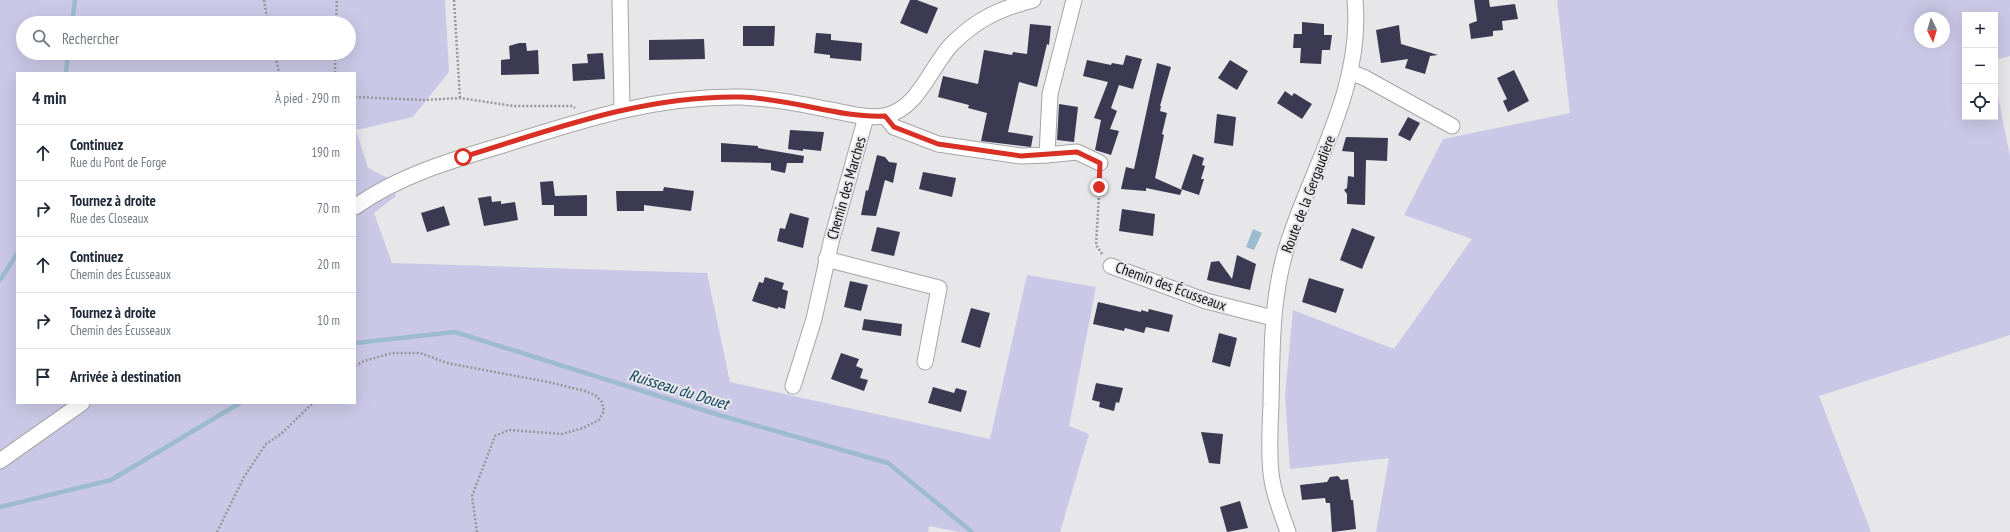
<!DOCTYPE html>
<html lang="fr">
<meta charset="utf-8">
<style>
:root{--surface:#fff;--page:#f2f2f3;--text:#1f2937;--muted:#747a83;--line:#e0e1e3}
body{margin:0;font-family:"PT Sans Narrow",sans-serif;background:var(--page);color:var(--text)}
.controls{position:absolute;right:12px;top:12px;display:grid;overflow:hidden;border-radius:0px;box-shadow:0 4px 16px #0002}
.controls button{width:36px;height:36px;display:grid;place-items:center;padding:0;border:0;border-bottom:1px solid var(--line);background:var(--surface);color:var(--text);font:20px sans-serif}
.compass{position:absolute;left:1914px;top:12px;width:36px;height:36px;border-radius:50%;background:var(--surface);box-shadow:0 4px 16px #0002;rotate:175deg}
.stop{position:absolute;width:12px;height:12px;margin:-9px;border:3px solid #d93025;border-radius:50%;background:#fff}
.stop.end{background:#d93025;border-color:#fff;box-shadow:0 1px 4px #0008}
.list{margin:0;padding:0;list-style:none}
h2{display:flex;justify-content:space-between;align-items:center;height:52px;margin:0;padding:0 16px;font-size:17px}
h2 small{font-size:13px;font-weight:400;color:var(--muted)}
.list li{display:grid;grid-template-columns:26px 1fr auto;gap:12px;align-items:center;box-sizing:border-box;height:56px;padding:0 16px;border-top:1px solid var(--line)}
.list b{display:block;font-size:15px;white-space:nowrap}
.list p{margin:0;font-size:13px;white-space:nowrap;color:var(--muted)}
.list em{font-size:13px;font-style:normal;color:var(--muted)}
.icon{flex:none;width:22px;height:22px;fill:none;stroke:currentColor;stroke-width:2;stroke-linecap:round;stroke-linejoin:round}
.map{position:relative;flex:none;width:2010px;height:532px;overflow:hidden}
.search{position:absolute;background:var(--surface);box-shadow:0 4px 16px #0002;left:16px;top:16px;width:340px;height:44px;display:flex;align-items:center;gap:10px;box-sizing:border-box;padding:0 14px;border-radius:22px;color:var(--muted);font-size:15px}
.panel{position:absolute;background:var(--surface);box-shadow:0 4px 16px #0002;left:16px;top:72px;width:340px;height:332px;border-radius:0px}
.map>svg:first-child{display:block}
.green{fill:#cac8e6;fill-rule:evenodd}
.water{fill:#9dbbce}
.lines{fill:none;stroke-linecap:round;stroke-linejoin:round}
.stream{stroke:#9dbbce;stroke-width:4.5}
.building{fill:#3c3952}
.minor-casing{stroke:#a5a5a7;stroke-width:17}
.path{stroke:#989799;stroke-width:2.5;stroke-dasharray:2 2;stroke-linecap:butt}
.minor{stroke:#fff;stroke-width:15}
.route{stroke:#d93025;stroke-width:5}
.labels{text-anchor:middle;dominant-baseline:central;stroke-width:4;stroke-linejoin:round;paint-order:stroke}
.street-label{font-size:15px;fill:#111112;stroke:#e7e6e9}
.water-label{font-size:16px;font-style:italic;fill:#0b425f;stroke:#e7e6e9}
</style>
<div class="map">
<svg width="2010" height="532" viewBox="0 0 2010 532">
<rect width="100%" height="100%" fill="#e7e6e9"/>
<g class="green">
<path d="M0 0H445L449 72 413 117 356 130 368 168 390 179 396 196 374 213 392 263 707 273 730 382 990 439 1027 275 1096 287 1069 426 1089 434 1060 532H959L929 526 928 532H0ZM23 23H349V53H23ZM17 73H355V403H17Z"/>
<path d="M1557 0H2010V56L1995 60V15H1965V117H1995V81L2010 157V335L1819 396 1871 532H1376L1389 458 1290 469 1285 396 1293 310 1394 349 1472 239 1404 215 1443 139 1570 113ZM1920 18H1944V42H1920Z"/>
</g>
<polygon class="water" points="1253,229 1262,233 1254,250 1246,247"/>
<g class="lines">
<g class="stream">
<polyline points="72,23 75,0"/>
<polyline points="66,73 68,53"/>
<polyline points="0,280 17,254"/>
<polyline points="355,343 455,332 719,415 888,463 972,532"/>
<polyline points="0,507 111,480 240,403"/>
</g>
</g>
<g class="building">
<polygon points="910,0 917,0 938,8 927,34 900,23"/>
<polygon points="1474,0 1489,0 1490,7 1515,4 1518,19 1502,21 1503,30 1493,31 1493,36 1471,39 1469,24 1477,21"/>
<polygon points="1302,22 1324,24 1324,35 1332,35 1330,50 1322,50 1321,64 1300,63 1301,48 1293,48 1294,34 1302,34"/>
<polygon points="1030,24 1051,26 1049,45 1047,44 1037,87 1019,82 1008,132 1033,136 1031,147 981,141 987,113 968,108 969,105 938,97 943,76 978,84 984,50 1012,55 1013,52 1027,54"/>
<polygon points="1399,25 1401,44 1438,55 1430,56 1425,74 1405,68 1408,59 1381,63 1376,30"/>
<polygon points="743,26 775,26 774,46 743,46"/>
<polygon points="816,33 831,34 831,40 862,43 861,61 830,58 830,55 814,53"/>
<polygon points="704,39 705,59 649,60 649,40"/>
<polygon points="519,43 526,43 527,51 538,50 539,74 501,75 501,60 510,59 509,46"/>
<polygon points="603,53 605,79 573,81 572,64 588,63 587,54"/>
<polygon points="1126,55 1142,59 1133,89 1119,85 1111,108 1117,111 1110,129 1119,131 1111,155 1095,150 1101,120 1094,118 1108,82 1083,76 1087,60 1111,65 1112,63 1123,65"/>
<polygon points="1230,60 1248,71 1237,90 1218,78"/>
<polygon points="1157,63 1171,67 1160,106 1161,106 1160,111 1167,113 1162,134 1164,135 1155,178 1182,190 1180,195 1146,188 1146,191 1121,189 1126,167 1134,169"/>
<polygon points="1514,70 1529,101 1508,112 1503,101 1507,99 1497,78"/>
<polygon points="1285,91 1292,96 1294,93 1312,104 1302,119 1277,103"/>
<polygon points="1059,104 1078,107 1074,142 1057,140"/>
<polygon points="1217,114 1236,117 1233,146 1214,143"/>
<polygon points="1408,117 1420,123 1410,141 1398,135"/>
<polygon points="790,130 824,132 821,151 803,149 803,151 788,149"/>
<polygon points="1346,137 1388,138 1387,161 1366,160 1365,205 1347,204 1347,194 1344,190 1347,188 1348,176 1354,177 1354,152 1342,151"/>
<polygon points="721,143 758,146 758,148 804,156 803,163 787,163 785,173 771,170 771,163 721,162"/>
<polygon points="1193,154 1204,158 1202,165 1205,166 1201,179 1204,179 1199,195 1181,189"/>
<polygon points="877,155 885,157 889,162 897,163 893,183 885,180 876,216 861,215 866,190 868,191"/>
<polygon points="923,172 956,178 952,197 919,189"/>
<polygon points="553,181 555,196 587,195 587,216 554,216 554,205 542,205 540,182"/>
<polygon points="664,187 694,191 691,211 644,205 644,211 617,211 616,191 663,191"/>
<polygon points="491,196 492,202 501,201 501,204 515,202 518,220 484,226 478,198"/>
<polygon points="444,206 450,225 427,232 421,213"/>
<polygon points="1122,209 1155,214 1153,236 1119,231"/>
<polygon points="790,213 809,218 803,248 777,241 780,228 785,229"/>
<polygon points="877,227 900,232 894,256 871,251"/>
<polygon points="1352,228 1375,237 1362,269 1340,260"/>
<polygon points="1237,255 1256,264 1250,290 1207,280 1211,262 1219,261 1232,279"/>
<polygon points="765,277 784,283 782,289 788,291 785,309 778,307 778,309 752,301 759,282 763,283"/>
<polygon points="1309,278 1344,289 1336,313 1302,302"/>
<polygon points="850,281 868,285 861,311 844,307"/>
<polygon points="1098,302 1141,312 1141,310 1148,312 1149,309 1173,315 1169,332 1146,327 1144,333 1125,328 1124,331 1093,324"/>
<polygon points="971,308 990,313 980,348 961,342"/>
<polygon points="864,319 902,324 901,336 862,330"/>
<polygon points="1219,333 1237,338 1230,367 1212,362"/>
<polygon points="841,353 859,359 856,366 863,369 860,378 868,380 864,391 831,379"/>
<polygon points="1096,383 1123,388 1119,403 1116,402 1114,411 1099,407 1100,402 1092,400"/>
<polygon points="933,387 954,393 956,388 967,391 961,412 928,403"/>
<polygon points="1201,432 1223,434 1220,464 1209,463"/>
<polygon points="1338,476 1341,480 1348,479 1351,500 1353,500 1356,529 1332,532 1330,503 1326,503 1325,498 1302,500 1300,485 1327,482 1330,477"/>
<polygon points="1240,501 1248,528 1227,532 1220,507"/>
</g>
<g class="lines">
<defs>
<g id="minor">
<polyline points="620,0 622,109"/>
<polyline points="1350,72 1365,78 1452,126"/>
<polyline points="885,116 894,127 938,144 1021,156 1047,155 1050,94 1074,0"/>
<polyline points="1047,155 1077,152 1100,163"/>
<path d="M355 207C398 176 452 160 503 145 583 120 654 96 740 97 769 98 797 103 825 109 844 112 865 119 884 116 919 109 930 67 952 44 977 19 999 9 1033 0"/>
<polyline points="826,259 939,288 925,362"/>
<polyline points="1111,266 1206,301 1273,318"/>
<polyline points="793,386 814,319 831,242 866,117"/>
<polyline points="0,461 82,403"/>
<path d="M1288 532C1282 515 1275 498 1272 480 1268 459 1270 427 1271 405 1272 349 1271 293 1289 240 1315 161 1363 86 1355 0"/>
</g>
</defs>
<use href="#minor" class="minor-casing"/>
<g class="path">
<polyline points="264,0 268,23"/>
<polyline points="454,0 460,98"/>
<polyline points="336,23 337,0"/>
<polyline points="275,53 279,73"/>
<polyline points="335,73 335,53"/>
<polyline points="355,97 424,100 460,98 514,106 572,106 575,108"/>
<polyline points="1100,178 1096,245 1103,255"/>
<polyline points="355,366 364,361 392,353 420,353 447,363 548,382 585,391 595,395 602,402 604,411 599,420 583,428 562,434 509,430 495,436 472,496 477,532"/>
<polyline points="217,532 244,477 266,444 281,434 313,403"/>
</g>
<use href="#minor" class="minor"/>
</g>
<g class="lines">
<path class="route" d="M463 157C554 129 644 95 741 97 790 98 838 118 885 116L894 127 938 144 1021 156 1077 152 1100 163 1099 187"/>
</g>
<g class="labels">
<g class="street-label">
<text transform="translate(846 188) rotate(-74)">Chemin des Marches</text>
<text transform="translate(1308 194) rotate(-69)">Route de la Gergaudière</text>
<text transform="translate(1171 286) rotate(20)">Chemin des Écusseaux</text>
</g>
<g class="water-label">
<text transform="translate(679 389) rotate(17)">Ruisseau du Douet</text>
</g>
</g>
</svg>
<div class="controls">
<button>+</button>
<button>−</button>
<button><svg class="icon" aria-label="locate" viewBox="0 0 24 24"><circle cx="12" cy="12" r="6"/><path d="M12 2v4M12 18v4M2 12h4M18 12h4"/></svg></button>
</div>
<svg class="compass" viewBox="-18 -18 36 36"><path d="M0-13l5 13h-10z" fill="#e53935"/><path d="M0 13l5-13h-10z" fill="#747a83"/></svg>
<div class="stop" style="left:463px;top:157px"></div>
<div class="stop end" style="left:1099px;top:187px"></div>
<div class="search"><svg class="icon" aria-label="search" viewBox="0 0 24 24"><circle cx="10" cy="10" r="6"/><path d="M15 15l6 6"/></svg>Rechercher</div>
<section class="panel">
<h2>4 min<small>À pied · 290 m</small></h2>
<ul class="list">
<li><svg class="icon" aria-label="ahead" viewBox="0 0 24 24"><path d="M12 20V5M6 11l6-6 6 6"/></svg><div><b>Continuez</b><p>Rue du Pont de Forge</p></div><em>190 m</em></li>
<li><svg class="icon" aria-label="right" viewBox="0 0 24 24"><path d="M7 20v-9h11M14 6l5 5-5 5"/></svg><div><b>Tournez à droite</b><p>Rue des Closeaux</p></div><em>70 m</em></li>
<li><svg class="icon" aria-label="ahead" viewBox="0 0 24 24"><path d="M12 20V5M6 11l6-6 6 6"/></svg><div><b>Continuez</b><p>Chemin des Écusseaux</p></div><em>20 m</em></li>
<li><svg class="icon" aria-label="right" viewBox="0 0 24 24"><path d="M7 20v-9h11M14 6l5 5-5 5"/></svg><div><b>Tournez à droite</b><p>Chemin des Écusseaux</p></div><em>10 m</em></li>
<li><svg class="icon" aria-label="arrive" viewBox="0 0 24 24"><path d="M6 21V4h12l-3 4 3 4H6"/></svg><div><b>Arrivée à destination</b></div></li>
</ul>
</section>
</div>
